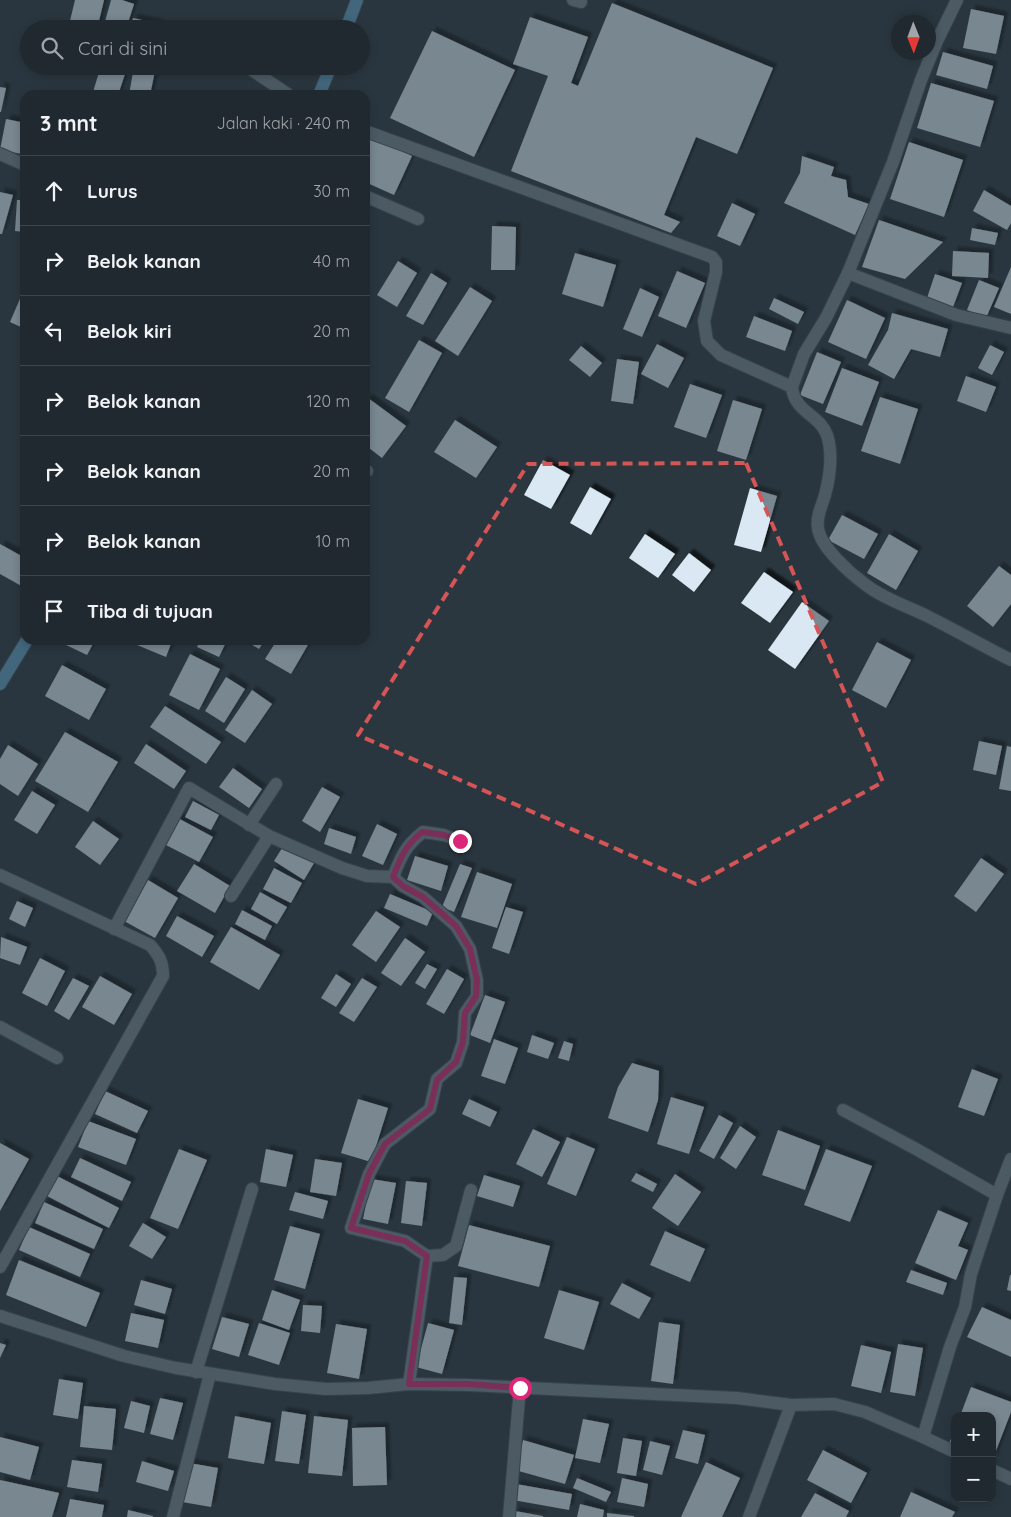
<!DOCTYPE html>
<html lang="id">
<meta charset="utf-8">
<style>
:root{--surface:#20292f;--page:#283137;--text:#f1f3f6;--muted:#a2a6aa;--line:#3d454b}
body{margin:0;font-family:Quicksand,sans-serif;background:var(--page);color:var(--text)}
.controls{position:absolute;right:15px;bottom:15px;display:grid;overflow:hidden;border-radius:10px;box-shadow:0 2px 8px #0003}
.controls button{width:45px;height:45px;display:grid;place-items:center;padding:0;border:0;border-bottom:1px solid var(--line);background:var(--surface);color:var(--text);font:25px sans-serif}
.compass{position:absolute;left:891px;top:15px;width:45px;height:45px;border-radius:50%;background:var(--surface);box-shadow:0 2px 8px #0003;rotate:179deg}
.stop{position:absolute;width:15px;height:15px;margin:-11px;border:4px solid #db2777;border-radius:50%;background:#fff}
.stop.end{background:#db2777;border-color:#fff;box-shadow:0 1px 5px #0008}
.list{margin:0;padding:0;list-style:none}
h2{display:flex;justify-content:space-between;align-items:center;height:65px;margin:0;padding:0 20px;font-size:21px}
h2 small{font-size:16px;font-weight:400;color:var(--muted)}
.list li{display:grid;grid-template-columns:32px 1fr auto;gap:15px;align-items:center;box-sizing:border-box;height:70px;padding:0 20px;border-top:1px solid var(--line)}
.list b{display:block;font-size:19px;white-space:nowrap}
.list em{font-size:16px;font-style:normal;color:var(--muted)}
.icon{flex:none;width:28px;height:28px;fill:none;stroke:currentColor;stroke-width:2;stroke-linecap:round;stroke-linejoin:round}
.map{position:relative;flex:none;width:1011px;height:1517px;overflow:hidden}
.search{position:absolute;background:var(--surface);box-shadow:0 2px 8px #0003;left:20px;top:20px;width:350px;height:55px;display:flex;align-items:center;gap:12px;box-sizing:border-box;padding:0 18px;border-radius:28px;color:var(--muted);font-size:19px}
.panel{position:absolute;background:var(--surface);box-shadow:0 2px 8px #0003;left:20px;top:90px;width:350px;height:555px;border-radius:15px}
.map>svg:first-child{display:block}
.building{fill:#d9e8f3;filter:url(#shadow)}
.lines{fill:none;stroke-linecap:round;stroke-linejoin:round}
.minor-casing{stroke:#475259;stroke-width:14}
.major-casing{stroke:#475259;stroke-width:14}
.minor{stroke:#77858e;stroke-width:12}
.major{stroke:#60a2c7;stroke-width:12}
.route{stroke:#db2777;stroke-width:6}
.marked{fill:none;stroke:#d55456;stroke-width:4;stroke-dasharray:10 6;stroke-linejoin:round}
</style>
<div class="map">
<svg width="1011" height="1517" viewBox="0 0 1011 1517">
<defs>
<filter id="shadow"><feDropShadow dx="4.5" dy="-4.5" stdDeviation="1" flood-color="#0009"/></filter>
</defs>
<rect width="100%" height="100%" fill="#2a373f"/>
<g class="building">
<polygon points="75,0 104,0 97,29 68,29"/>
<polygon points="111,0 122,0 134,4 126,29 103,29"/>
<polygon points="612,3 773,68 737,154 696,137 664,215 680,222 671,233 511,171 548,76 513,64 530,17 588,37 571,83 578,86"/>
<polygon points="971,9 1004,16 996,54 963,48"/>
<polygon points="133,18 160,24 158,29 130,29"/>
<polygon points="432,31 515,70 474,157 390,118"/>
<polygon points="943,52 993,66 987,89 936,75"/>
<polygon points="101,66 107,66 126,71 118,95 92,95"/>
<polygon points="134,66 156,66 150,95 129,95"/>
<polygon points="931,83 994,101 980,147 917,128"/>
<polygon points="0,87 6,88 1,112 0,112"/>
<polygon points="6,119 25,123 25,140 22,154 0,150"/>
<polygon points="369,136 412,156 394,195 365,182 365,144"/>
<polygon points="909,142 963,160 944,217 890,199"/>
<polygon points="802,156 834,167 831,176 846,180 848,197 869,204 855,235 784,203 800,173"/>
<polygon points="984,190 1011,206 1011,223 1007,230 973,211"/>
<polygon points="0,192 13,195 2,234 0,234"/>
<polygon points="17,200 25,200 25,232 15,231"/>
<polygon points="732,203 755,214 740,246 717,236"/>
<polygon points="879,220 943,242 905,279 862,267"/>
<polygon points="492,226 516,227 515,270 491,270"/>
<polygon points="972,228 998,233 995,245 970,240"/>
<polygon points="953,251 989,253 988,278 952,276"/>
<polygon points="575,253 616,265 603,307 562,294"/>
<polygon points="398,261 417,273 397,307 377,295"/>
<polygon points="1011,267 1011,314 994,307"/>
<polygon points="677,271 705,283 686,328 658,316"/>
<polygon points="431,273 447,283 423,325 406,316"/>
<polygon points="935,274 962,283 953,307 927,298"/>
<polygon points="979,280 999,288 986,318 967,310"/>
<polygon points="25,287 25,329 10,322"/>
<polygon points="470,287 492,301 458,356 435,341"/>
<polygon points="640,288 659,297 642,337 623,329"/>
<polygon points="774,298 804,312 798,324 769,309"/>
<polygon points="847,300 885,318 866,359 828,342"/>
<polygon points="892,313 948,329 940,357 911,349 894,379 868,365 888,330"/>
<polygon points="754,316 792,331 785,351 746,337"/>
<polygon points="419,340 442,353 409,412 385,398"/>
<polygon points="657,344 684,358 668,388 641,374"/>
<polygon points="990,345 1004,352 992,375 978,368"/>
<polygon points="581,346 602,363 590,377 569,360"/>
<polygon points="817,352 841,362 823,404 800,395"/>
<polygon points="617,359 639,362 633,404 611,401"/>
<polygon points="842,368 879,382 862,426 825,412"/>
<polygon points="966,376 996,387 986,412 957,401"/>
<polygon points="690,384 722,395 706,438 674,427"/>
<polygon points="880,397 918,409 900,464 861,451"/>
<polygon points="368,398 406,426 382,458 365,445 365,401"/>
<polygon points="733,400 762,409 746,460 717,451"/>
<polygon points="455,420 497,447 476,478 434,452"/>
<polygon points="543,460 570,475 551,509 524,495"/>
<polygon points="590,487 611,499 591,535 570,523"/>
<polygon points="750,488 777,496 761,552 734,545"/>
<polygon points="842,515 878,534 864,559 828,540"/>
<polygon points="645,534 675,554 658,578 629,558"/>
<polygon points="889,534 918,551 896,590 867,573"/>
<polygon points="0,544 25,558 25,588 0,574"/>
<polygon points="689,553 711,570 694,592 672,575"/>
<polygon points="999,566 1011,575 1011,604 993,627 967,606"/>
<polygon points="764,572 793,592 770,623 741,603"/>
<polygon points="802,602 829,621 795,669 768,650"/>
<polygon points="66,640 95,640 87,655 64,644"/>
<polygon points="125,640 169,640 172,641 166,657"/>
<polygon points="200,640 227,640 219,657 197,647"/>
<polygon points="244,640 265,640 259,649"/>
<polygon points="277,640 303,640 309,643 291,674 265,659"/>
<polygon points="877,642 911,660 886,708 852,690"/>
<polygon points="190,654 220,669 199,710 169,695"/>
<polygon points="62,665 106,689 89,720 45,696"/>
<polygon points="226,677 245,689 224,723 205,711"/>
<polygon points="252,690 272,704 245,743 225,730"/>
<polygon points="165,706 221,742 206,764 150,727"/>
<polygon points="65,732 118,762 88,812 35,781"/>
<polygon points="979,741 1002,746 996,775 973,770"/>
<polygon points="146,744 186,771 174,789 134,763"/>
<polygon points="8,745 38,764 18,796 0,784 0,759"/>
<polygon points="1007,746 1011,747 1011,791 999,789"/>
<polygon points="233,768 262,789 249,808 219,787"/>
<polygon points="322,787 340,797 320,832 302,821"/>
<polygon points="32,791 55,805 37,834 14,820"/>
<polygon points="193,801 219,815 211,830 185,817"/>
<polygon points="176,817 213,837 199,862 162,843"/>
<polygon points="93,821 119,839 100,865 75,847"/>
<polygon points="377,824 397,834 383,865 362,856"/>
<polygon points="329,828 356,837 351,854 324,844"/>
<polygon points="284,845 314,863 304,880 274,861"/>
<polygon points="415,856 448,866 441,891 407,880"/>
<polygon points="981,858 1004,874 976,912 954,896"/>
<polygon points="194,864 230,886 215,913 177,891"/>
<polygon points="460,864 472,868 454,912 442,907"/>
<polygon points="274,868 302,883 291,903 263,889"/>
<polygon points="477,872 512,884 497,928 461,917"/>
<polygon points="148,880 178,898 155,938 124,921"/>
<polygon points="260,892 287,907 277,924 251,909"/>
<polygon points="390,894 433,912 427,926 384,908"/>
<polygon points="17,901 33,908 25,927 9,919"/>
<polygon points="506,907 523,912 509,954 492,948"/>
<polygon points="242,910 272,926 265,940 235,924"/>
<polygon points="376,911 400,927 376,962 352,945"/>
<polygon points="177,916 214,936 202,957 166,936"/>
<polygon points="231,927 280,955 259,990 210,962"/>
<polygon points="1,937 27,947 20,965 0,958"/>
<polygon points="405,938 425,952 401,986 381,973"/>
<polygon points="40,958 65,971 47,1006 22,993"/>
<polygon points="427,964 437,969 425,989 415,983"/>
<polygon points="447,969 464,979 444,1014 426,1004"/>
<polygon points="336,974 351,984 336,1007 321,998"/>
<polygon points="100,976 132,994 114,1025 82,1007"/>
<polygon points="73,978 89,986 69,1020 54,1011"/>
<polygon points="362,978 377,987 354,1022 339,1013"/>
<polygon points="485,995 505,1002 490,1043 470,1035"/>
<polygon points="532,1035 554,1043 548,1059 527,1052"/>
<polygon points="494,1039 518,1048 505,1084 481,1076"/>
<polygon points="564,1041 573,1044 569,1061 558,1058"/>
<polygon points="632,1063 659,1071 658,1100 648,1132 608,1118 618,1087"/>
<polygon points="972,1069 998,1079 984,1116 958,1107"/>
<polygon points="105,1091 148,1111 137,1133 95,1114"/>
<polygon points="671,1097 704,1107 689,1154 657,1144"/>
<polygon points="358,1099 388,1108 371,1162 341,1153"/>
<polygon points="469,1099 497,1112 490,1127 462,1114"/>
<polygon points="719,1115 733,1123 714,1159 699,1151"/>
<polygon points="88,1121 136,1139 126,1165 78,1147"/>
<polygon points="740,1126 756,1137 736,1169 720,1158"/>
<polygon points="533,1129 560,1142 542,1177 516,1164"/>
<polygon points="778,1130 820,1146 805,1190 762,1175"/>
<polygon points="567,1137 595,1149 576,1196 547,1184"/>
<polygon points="0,1143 29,1159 0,1211"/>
<polygon points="179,1149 207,1160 178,1229 150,1218"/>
<polygon points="266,1149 293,1155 286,1187 260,1182"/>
<polygon points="826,1149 872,1166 850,1222 804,1205"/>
<polygon points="80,1158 131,1182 122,1201 71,1177"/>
<polygon points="315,1159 342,1163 336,1196 310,1192"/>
<polygon points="636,1173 657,1184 653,1192 631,1181"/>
<polygon points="675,1174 701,1192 678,1226 652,1208"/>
<polygon points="484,1175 520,1186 513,1207 477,1196"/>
<polygon points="57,1176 119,1208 109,1228 47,1196"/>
<polygon points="371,1179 396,1183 388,1224 363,1219"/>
<polygon points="406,1181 427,1183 422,1226 401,1223"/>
<polygon points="295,1192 328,1201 323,1219 289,1210"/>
<polygon points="44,1202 103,1229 94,1249 35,1223"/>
<polygon points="938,1210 968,1223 958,1246 968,1250 956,1280 915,1263"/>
<polygon points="143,1223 166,1237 152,1259 129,1246"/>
<polygon points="469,1225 550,1246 539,1287 458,1266"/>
<polygon points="290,1226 320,1234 305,1289 274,1280"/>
<polygon points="29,1227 90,1254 80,1277 19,1250"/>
<polygon points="665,1231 705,1249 690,1282 650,1265"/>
<polygon points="19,1260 100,1293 86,1327 6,1295"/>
<polygon points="911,1270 947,1283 943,1295 906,1282"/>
<polygon points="1010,1275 1011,1275 1011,1291 1007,1290"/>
<polygon points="454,1277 467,1278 462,1325 449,1323"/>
<polygon points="141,1280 172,1289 165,1314 134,1305"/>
<polygon points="622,1283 651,1298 639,1319 610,1304"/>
<polygon points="272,1290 300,1300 289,1330 262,1320"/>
<polygon points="559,1290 599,1302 584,1350 544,1338"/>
<polygon points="303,1305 322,1306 320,1333 301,1331"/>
<polygon points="982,1307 1011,1320 1011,1357 967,1337"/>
<polygon points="131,1313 164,1320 158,1348 125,1341"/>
<polygon points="222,1317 249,1324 239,1357 212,1349"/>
<polygon points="659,1322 680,1325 673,1384 651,1381"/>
<polygon points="259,1323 290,1333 279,1365 248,1355"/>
<polygon points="428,1323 454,1330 442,1374 416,1367"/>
<polygon points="336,1324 367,1329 359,1379 327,1373"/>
<polygon points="0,1343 6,1345 0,1358"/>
<polygon points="898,1344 923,1348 915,1396 890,1392"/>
<polygon points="861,1345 891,1352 881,1393 851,1386"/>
<polygon points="59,1379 83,1383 78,1419 53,1415"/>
<polygon points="971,1387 1011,1402 1011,1412 992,1461 992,1416 960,1416"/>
<polygon points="160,1398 183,1403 173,1440 150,1434"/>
<polygon points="131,1401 150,1406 144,1433 124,1428"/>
<polygon points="84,1406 116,1409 112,1450 80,1447"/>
<polygon points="282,1411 306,1415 299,1464 275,1461"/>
<polygon points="235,1416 271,1423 264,1464 228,1458"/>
<polygon points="314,1416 348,1420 342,1476 308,1473"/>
<polygon points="583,1419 609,1424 600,1463 575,1458"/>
<polygon points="385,1427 387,1485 353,1486 352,1428"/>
<polygon points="955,1429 955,1448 948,1446"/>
<polygon points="683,1430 705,1435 698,1464 675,1458"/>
<polygon points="0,1437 39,1447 30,1480 0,1472"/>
<polygon points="623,1438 642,1441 636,1476 617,1473"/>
<polygon points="523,1440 574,1455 565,1484 515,1470"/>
<polygon points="650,1441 670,1446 662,1475 643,1470"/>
<polygon points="823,1450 867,1473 851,1503 807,1480"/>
<polygon points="72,1460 102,1464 98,1492 67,1487"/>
<polygon points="142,1461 174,1471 168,1491 136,1482"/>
<polygon points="706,1462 740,1478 722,1517 681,1517"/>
<polygon points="189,1463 218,1468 211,1507 182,1502"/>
<polygon points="577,1478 611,1492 606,1502 573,1488"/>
<polygon points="622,1478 648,1484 644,1507 617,1502"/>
<polygon points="0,1480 59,1493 52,1517 0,1517"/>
<polygon points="516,1484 572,1494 569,1510 513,1500"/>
<polygon points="911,1492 955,1512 952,1517 900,1517"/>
<polygon points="815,1493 849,1511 846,1517 801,1517"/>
<polygon points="70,1499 104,1505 102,1517 66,1517"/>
<polygon points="580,1504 604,1510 603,1517 577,1517"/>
<polygon points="128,1510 153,1516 153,1517 127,1517"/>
<polygon points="515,1511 543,1516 543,1517 513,1517"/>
<polygon points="607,1513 634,1516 634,1517 607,1517"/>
</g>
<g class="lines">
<defs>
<g id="minor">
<polyline points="573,0 581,2"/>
<path d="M957 0 937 41 921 80 893 162 848 273 826 318 804 354 792 387C794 412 820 415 827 435 833 454 830 476 825 495 822 506 816 516 818 528 820 547 851 574 866 585 884 599 907 606 927 616 955 630 983 646 1011 660"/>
<polyline points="246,66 289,95"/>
<polyline points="365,131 712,257 716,262 716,272 704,321 707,341 721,355 792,387"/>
<polyline points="0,154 25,165"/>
<polyline points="365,196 418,219"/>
<polyline points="848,273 956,315 1011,328"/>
<polyline points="365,470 367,471"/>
<polyline points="249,825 276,784"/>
<path d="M0 875 150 945C159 955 163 962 163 976L0 1267"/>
<polyline points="231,896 269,836"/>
<polyline points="114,929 189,788 269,836 342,868 367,876 393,877"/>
<polyline points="0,1027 57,1058"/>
<polyline points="843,1110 916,1149 997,1195"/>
<path d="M427 1256 405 1241 351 1228 369 1174 385 1144 430 1109 437 1079 456 1063 463 1042 465 1013 477 996V980L470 949 456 926 423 897 403 886 393 877C401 857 405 846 423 832L444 835 460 841"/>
<polyline points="0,1316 124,1356 176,1368 275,1384 326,1389 368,1388 409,1384 468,1385 737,1398 791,1405 834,1404 865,1412 923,1437 955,1452"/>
<polyline points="196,1372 252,1189"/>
<polyline points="409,1384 427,1256 443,1255 456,1246 471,1190"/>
<polyline points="923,1437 950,1347 965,1307 971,1274 997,1195 1011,1159"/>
<polyline points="992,1470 1011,1479"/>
<polyline points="173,1517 210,1374"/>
<polyline points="509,1517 520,1387"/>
<polyline points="749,1517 791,1405"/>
</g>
<g id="major">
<polyline points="346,29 357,0"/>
<polyline points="319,95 331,66"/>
<polyline points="0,684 27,640"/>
</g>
</defs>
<use href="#minor" class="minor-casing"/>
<use href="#major" class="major-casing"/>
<use href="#minor" class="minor"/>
<use href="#major" class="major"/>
</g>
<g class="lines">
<path class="route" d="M460 841 444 835 422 832C405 846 401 857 393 877L403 886 423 897 456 926 470 949 477 980 476 996 465 1013 463 1042 456 1062 437 1080 430 1109 385 1144 369 1174 351 1228 405 1241 427 1256 409 1384H468L520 1388"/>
</g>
<path d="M0 0H1011V1517H0ZM746 463 883 782 696 884 358 735 528 464Z" fill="#2a373f" fill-opacity=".55" fill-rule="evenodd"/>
<path class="marked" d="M746 463 883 782 696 884 358 735 528 464Z"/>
</svg>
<div class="controls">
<button>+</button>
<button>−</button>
</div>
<svg class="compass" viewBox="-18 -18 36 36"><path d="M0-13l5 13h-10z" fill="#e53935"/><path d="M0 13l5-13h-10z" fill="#a2a6aa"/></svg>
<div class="stop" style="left:520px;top:1388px"></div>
<div class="stop end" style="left:460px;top:841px"></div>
<div class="search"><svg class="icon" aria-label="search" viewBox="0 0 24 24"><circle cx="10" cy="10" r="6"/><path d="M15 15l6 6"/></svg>Cari di sini</div>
<section class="panel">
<h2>3 mnt<small>Jalan kaki · 240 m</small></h2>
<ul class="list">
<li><svg class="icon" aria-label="ahead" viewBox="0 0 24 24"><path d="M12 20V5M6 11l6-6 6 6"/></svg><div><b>Lurus</b></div><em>30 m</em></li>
<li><svg class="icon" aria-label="right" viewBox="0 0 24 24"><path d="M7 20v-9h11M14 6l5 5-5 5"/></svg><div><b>Belok kanan</b></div><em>40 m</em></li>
<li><svg class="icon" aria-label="left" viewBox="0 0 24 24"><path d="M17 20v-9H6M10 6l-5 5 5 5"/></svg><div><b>Belok kiri</b></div><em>20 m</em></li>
<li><svg class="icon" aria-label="right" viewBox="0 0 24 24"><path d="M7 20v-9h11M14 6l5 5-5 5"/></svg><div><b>Belok kanan</b></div><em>120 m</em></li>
<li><svg class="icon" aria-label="right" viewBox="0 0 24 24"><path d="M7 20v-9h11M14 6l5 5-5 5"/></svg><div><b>Belok kanan</b></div><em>20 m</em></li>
<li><svg class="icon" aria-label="right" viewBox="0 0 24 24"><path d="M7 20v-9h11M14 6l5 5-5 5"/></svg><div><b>Belok kanan</b></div><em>10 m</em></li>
<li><svg class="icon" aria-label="arrive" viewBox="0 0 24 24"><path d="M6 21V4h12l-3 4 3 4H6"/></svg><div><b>Tiba di tujuan</b></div></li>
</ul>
</section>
</div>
